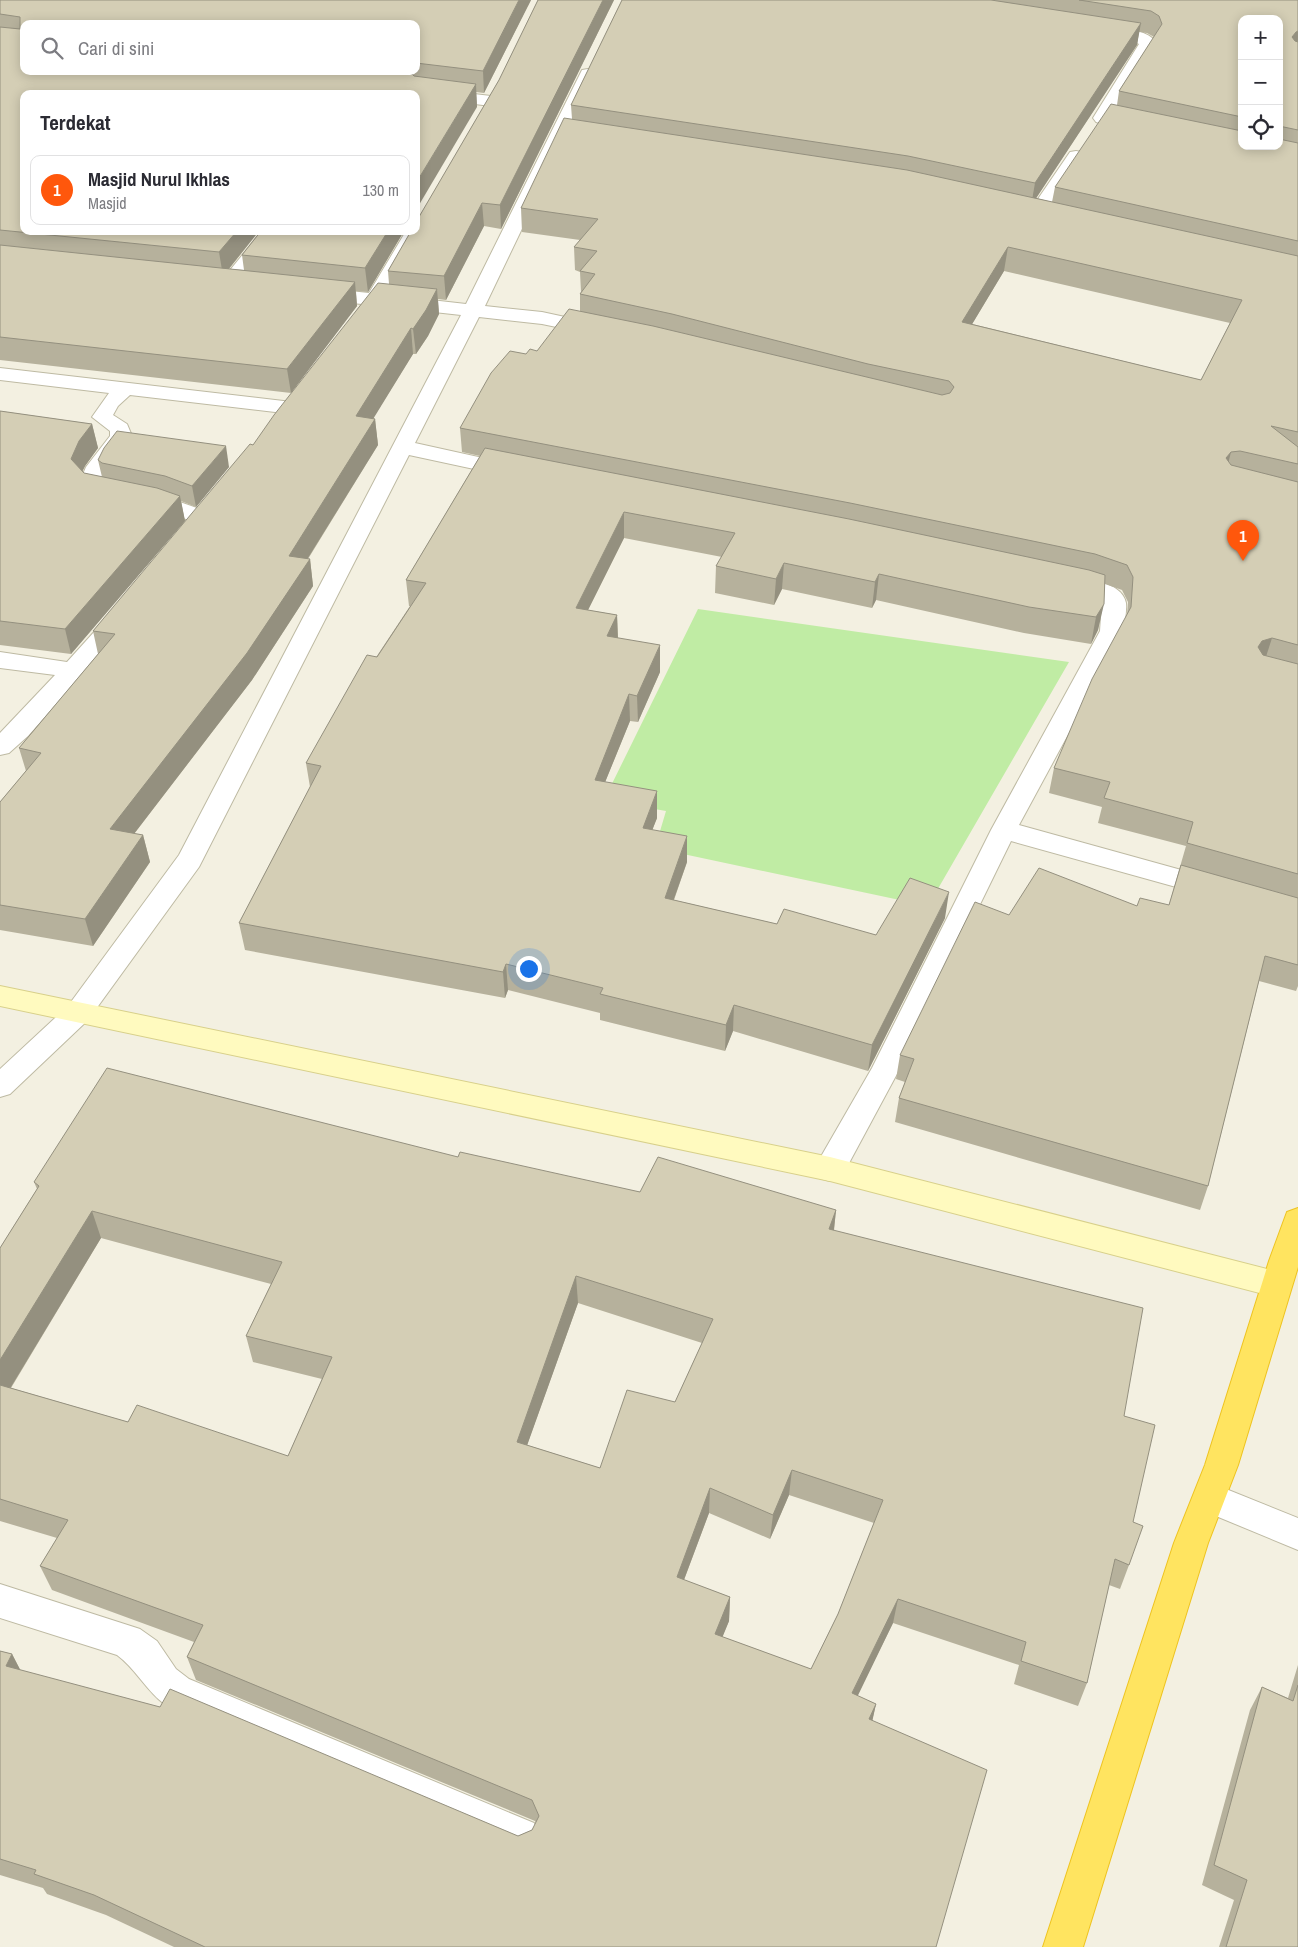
<!DOCTYPE html>
<html lang="id">
<meta charset="utf-8">
<style>
:root{--surface:#fff;--page:#f2f2f3;--text:#2b2b33;--muted:#7c7c81;--line:#e1e1e2;--accent:#ff570c}
body{margin:0;font-family:"Archivo Narrow",sans-serif;background:var(--page);color:var(--text)}
.controls{position:absolute;right:15px;top:15px;display:grid;overflow:hidden;border-radius:10px;box-shadow:0 2px 12px #0003}
.controls button{width:45px;height:45px;display:grid;place-items:center;padding:0;border:0;border-bottom:1px solid var(--line);background:var(--surface);color:var(--text);font:25px sans-serif}
.you{position:absolute;left:528px;top:968px;width:18px;height:18px;margin:-12px;border:4px solid #fff;border-radius:50%;background:#1a73e8;box-shadow:0 0 0 8px #1a73e833}
.badge{display:grid;place-items:center;width:32px;height:32px;border-radius:50%;background:var(--accent);color:#fff;font-size:16px;font-weight:700}
.pin{position:absolute;translate:-50% -41px;filter:drop-shadow(0 1px 2px #0008)}
.pin::after{content:'';position:absolute;top:26px;width:18px;height:15px;background:inherit;clip-path:polygon(0 0,100% 0,50% 100%)}
.list{margin:0;padding:0;list-style:none}
h2{display:flex;justify-content:space-between;align-items:center;height:65px;margin:0;padding:0 20px;font-size:21px}
h2 small{font-size:16px;font-weight:400;color:var(--muted)}
.list li{display:grid;grid-template-columns:32px 1fr auto;gap:15px;align-items:center;box-sizing:border-box;height:70px;margin:0 10px 10px;padding:0 10px;border:1px solid var(--line);border-radius:10px}
.list b{display:block;font-size:19px;white-space:nowrap}
.list p{margin:0;font-size:16px;white-space:nowrap;color:var(--muted)}
.list em{font-size:16px;font-style:normal;color:var(--muted)}
.icon{flex:none;width:28px;height:28px;fill:none;stroke:currentColor;stroke-width:2;stroke-linecap:round;stroke-linejoin:round}
.map{position:relative;flex:none;width:1298px;height:1947px;overflow:hidden}
.search{position:absolute;background:var(--surface);box-shadow:0 2px 12px #0003;left:20px;top:20px;width:400px;height:55px;display:flex;align-items:center;gap:12px;box-sizing:border-box;padding:0 18px;border-radius:10px;color:var(--muted);font-size:19px}
.panel{position:absolute;background:var(--surface);box-shadow:0 2px 12px #0003;left:20px;top:90px;width:400px;height:145px;border-radius:10px}
.map>svg:first-child{display:block}
.green{fill:#c0eca4}
.lines{fill:none;stroke-linecap:round;stroke-linejoin:round}
.street-casing{stroke:#bebaa3;stroke-width:2}
.secondary-casing{stroke:#d8d08b;stroke-width:2}
.highway-casing{stroke:#eec320;stroke-width:2}
.street{fill:#fff;fill-rule:evenodd}
.secondary{fill:#fffabf;fill-rule:evenodd}
.highway{fill:#ffe460;fill-rule:evenodd}
.wall{fill:#b6b19c;fill-rule:evenodd}
.shaded-wall{fill:#94907f}
.building{fill:#d4ceb5;stroke:#94907f;fill-rule:evenodd}
</style>
<div class="map">
<svg width="1298" height="1947" viewBox="0 0 1298 1947">
<rect width="100%" height="100%" fill="#f3f0e1"/>
<polygon class="green" points="698,609 1069,662 928,906 655,848 666,811 604,800"/>
<g class="lines">
<defs>
<g id="street">
<path d="M1102 26C1118 28 1146 28 1156 42L1112 115 1135 120 1138 124 1135 128C1123 131 1108 125 1096 122L1093 118 1139 44 1128 39 1096 34 1094 31 1096 28Z"/>
<polygon points="588,69 594,70 596,74 485,306 542,312 602,325 605,329 602,333 595,335 542,324 479,317 415,443 519,466 522,471 519,476 511,477 409,455 199,867 88,1020 10,1094 0,1097 0,1069 68,1006 179,855 461,315 380,306 372,318 358,318 355,314 362,304 320,300 313,298 310,294 313,290 320,288 369,293 406,231 416,231 416,226 422,227 424,231 387,295 466,304 580,74 582,70"/>
<polygon points="440,90 491,96 497,97 499,101 497,105 491,106 434,99 432,95 434,91"/>
<polygon points="1076,151 1082,152 1085,156 1045,215 1042,219 1030,219 1027,215 1070,152"/>
<polygon points="262,231 281,231 236,288 222,288 219,284 222,280"/>
<polygon points="0,368 292,402 299,404 302,408 299,412 292,414 130,395 118,406 113,415 127,424 132,436 107,468 101,482 106,486 177,501 211,513 214,518 211,523 203,525 163,511 91,496 79,484 86,467 110,436 110,431 92,417 109,393 0,380"/>
<path d="M1068 577C1085 579 1122 581 1126 603 1127 612 1124 622 1124 631L1019 825 1221 881 1225 888 1221 895 1212 897 1011 841 898 1072 841 1178 830 1181 819 1178 815 1169 819 1160 872 1068 991 830 1100 631 1102 601 1089 594 1060 589 1057 584 1060 579Z"/>
<polygon points="121,609 129,611 133,616 129,621 28,736 9,753 0,755 0,733 55,675 0,668 0,652 67,662 113,611"/>
<polygon points="1211,1483 1298,1518 1298,1550 1199,1509 1194,1498 1199,1487"/>
<path d="M0 1584 140 1629 157 1641 176 1669 189 1679 534 1823 540 1836 534 1849 521 1855 163 1703C145 1689 136 1669 117 1655L0 1618Z"/>
</g>
<polygon id="secondary" points="0,986 830,1157 1275,1271 1286,1275 1291,1284 1286,1293 1275,1297 830,1181 0,1006"/>
<polygon id="highway" points="1298,1208 1298,1267 1238,1465 1208,1543 1083,1947 1043,1947 1174,1543 1205,1465 1269,1261 1287,1212"/>
</defs>
<use href="#street" class="street-casing"/>
<use href="#secondary" class="secondary-casing"/>
<use href="#highway" class="highway-casing"/>
<use href="#street" class="street"/>
<use href="#secondary" class="secondary"/>
<use href="#highway" class="highway"/>
</g>
<g class="wall">
<path d="M0 0H531L484 93 476 92 477 107 416 94 24 231H259L229 269 244 270 242 255 261 231H404L368 292 356 291 357 306 291 393 0 360ZM416 24V71H24Z"/>
<polygon points="538,0 614,0 501,229 484,226 446,300 438,299 439,314 428,336 416,354 413,354 373,418 375,419 378,445 308,559 310,559 313,586 252,680 134,834 143,835 150,862 93,946 0,930 0,802 26,771 19,748 98,654 93,631 253,445 389,284 388,271 499,80"/>
<path d="M622 0H1298V986L1296 991 1259 981 1208 1186 1200 1210 895 1122 899 1098 905 1082 896 1079 900 1055 1009 915 1137 906 1169 905 1186 846 1098 823 1102 807 1049 793 1054 768 1127 615 1128 602 1122 590 1105 584 1098 630 1091 644 1024 633 876 600 872 608 782 589 774 605 715 593 716 566 722 557 624 538 588 610 617 615 618 638 660 672 638 722 630 721 605 782 657 818 652 830 687 862 674 900 777 924 876 935 945 918 868 1071 733 1031 725 1051 600 1020V1013L508 990 505 998 245 950 239 923 310 787 306 763 410 606H409L406 580 480 456 462 452 460 428 526 354 537 351 580 311V294L581 292 580 272 575 270 574 247 580 240 522 232 521 208 572 119 571 105ZM1242 19H1279V146H1242ZM1139 32 1147 33 1154 37 1119 91 1117 105 1055 187 1052 202 1036 198 1137 45ZM1004 271 1230 323 1201 380 972 324Z"/>
<polygon points="0,411 92,424 98,448 85,466 82,471 84,473 102,477 98,460 229,467 196,507 181,501 185,521 71,654 0,645"/>
<path d="M458 1157 640 1192 836 1210 834 1231 1124 1416 1133 1522 1129 1565 1120 1589 1109 1585 1087 1683 1078 1706 1014 1684 1019 1665 893 1623 857 1696 876 1704 872 1721 936 1947H174L106 1915 47 1894 43 1888 0 1875V1651L12 1654 20 1670 518 1836 532 1830 536 1823 535 1821 196 1680 187 1657 194 1642 52 1590 40 1566 57 1538 0 1521V1248L37 1189 34 1182ZM101 1238 271 1284 246 1336 253 1362 322 1379 288 1456 128 1422 11 1388ZM578 1303 702 1343 675 1402 600 1468 527 1445ZM789 1495 874 1523 838 1614 811 1669 722 1637 729 1621 730 1597 684 1580 709 1513 770 1539Z"/>
<polygon points="1298,1665 1298,1947 1219,1947 1234,1900 1202,1885 1250,1710 1262,1687 1288,1698"/>
</g>
<g class="shaded-wall">
<polygon points="519,0 531,0 484,93 483,71"/>
<polygon points="603,0 614,0 501,229 500,205"/>
<polygon points="1141,23 1137,45 1031,206 1035,183"/>
<polygon points="1298,31 1298,52 1292,37 1296,32"/>
<polygon points="476,84 477,107 416,210 416,183"/>
<polygon points="482,203 484,226 446,300 444,276"/>
<polygon points="237,231 259,231 223,276 219,252"/>
<polygon points="388,231 404,231 368,292 365,268"/>
<polygon points="1008,247 1004,271 959,346 962,322"/>
<polygon points="355,282 357,306 291,393 287,369"/>
<polygon points="437,289 439,314 428,336 416,354 413,329"/>
<polygon points="411,328 413,354 359,442 356,416"/>
<polygon points="375,419 378,445 293,582 289,556"/>
<polygon points="92,424 98,448 85,466 77,483 71,459 79,441"/>
<polygon points="226,446 229,467 196,507 192,486"/>
<polygon points="1231,452 1225,476 1226,458"/>
<polygon points="180,496 185,521 71,654 65,629"/>
<polygon points="624,512 624,538 576,634 576,608"/>
<polygon points="310,559 313,586 252,680 117,856 110,829"/>
<polygon points="784,563 782,589 774,605 776,579"/>
<polygon points="879,574 876,600 872,608 875,582"/>
<polygon points="1104,604 1098,630 1091,644 1096,617"/>
<polygon points="617,615 618,641 607,636"/>
<polygon points="1272,638 1264,663 1258,647 1262,641"/>
<polygon points="660,645 660,672 638,722 637,696"/>
<polygon points="629,694 630,721 595,807 595,780"/>
<polygon points="657,791 657,818 643,854 643,828"/>
<polygon points="143,835 150,862 93,946 85,919"/>
<polygon points="687,836 687,862 665,924 665,898"/>
<polygon points="949,892 945,918 868,1071 872,1045"/>
<polygon points="506,964 508,990 505,998 503,972"/>
<polygon points="734,1005 733,1031 725,1051 726,1025"/>
<polygon points="836,1210 833,1237 829,1229"/>
<polygon points="92,1211 101,1238 0,1405 0,1360"/>
<polygon points="576,1276 578,1303 519,1468 517,1442"/>
<polygon points="792,1470 789,1495 770,1539 773,1515"/>
<polygon points="710,1488 709,1513 676,1601 677,1577"/>
<polygon points="730,1597 729,1621 714,1658 715,1634"/>
<polygon points="898,1599 893,1623 848,1716 852,1693"/>
<polygon points="12,1654 24,1677 6,1666"/>
<polygon points="876,1704 871,1727 869,1719"/>
</g>
<g class="building">
<polygon points="0,0 519,0 483,71 416,63 416,24 24,24 24,71 367,71 386,74 412,74 414,76 476,84 416,183 416,94 24,94 24,231 237,231 219,252 0,230 0,27 20,29 20,17 0,14"/>
<polygon points="538,0 603,0 500,205 482,203 444,276 388,271 411,231 416,231 416,222 499,80"/>
<polygon points="622,0 991,0 1141,23 1035,183 908,156 571,105"/>
<polygon points="1079,0 1298,0 1298,31 1296,32 1292,37 1295,41 1298,42 1298,130 1279,126 1279,19 1242,19 1242,117 1119,91 1162,24 1159,16 1151,11"/>
<polygon points="1111,104 1242,131 1242,146 1279,146 1279,139 1298,143 1298,241 1055,187"/>
<path d="M564 118 907 170 1298 256V432L1271 426 1298 447V464L1240 451 1231 452 1226 458 1231 465 1298 482V645L1272 638 1262 641 1258 647 1263 655 1298 664V874L1187 843 1193 822 1104 798 1110 782 1054 768 1092 679 1131 607 1133 577 1127 565 1095 554 850 503 460 428 491 373 510 351 526 354 530 349 537 351 569 309 653 326 942 395 950 393 954 387 949 381 868 364 672 314 580 294 595 274 580 271 597 251 574 247 598 219 521 208ZM1008 247 1242 300 1201 380 962 322Z"/>
<polygon points="261,231 388,231 365,268 242,255"/>
<polygon points="0,245 355,282 287,369 0,337"/>
<polygon points="378,283 437,289 426,310 413,329 411,328 356,416 375,419 289,556 310,559 247,653 110,829 143,835 85,919 0,905 0,802 41,753 19,748 115,634 93,631 250,444 253,445 274,415"/>
<polygon points="0,411 92,424 79,441 71,459 84,473 157,488 180,496 65,629 0,621"/>
<polygon points="117,431 226,446 192,486 165,476 102,463 98,460 104,448"/>
<polygon points="485,448 849,519 1089,570 1105,575 1104,604 1096,617 1029,607 879,574 875,582 784,563 776,579 716,566 735,533 624,512 576,608 617,615 607,636 660,645 637,696 629,694 595,780 657,791 643,828 687,836 665,898 777,924 784,909 876,935 910,878 949,892 872,1045 734,1005 726,1025 600,994 603,988 506,964 503,972 239,923 321,766 306,763 367,655 377,657 426,583 406,580"/>
<polygon points="1181,865 1298,898 1298,965 1265,956 1208,1186 899,1098 914,1059 900,1055 975,902 1009,915 1039,868 1137,906 1140,898 1169,905"/>
<path d="M107 1068 458 1157 460 1152 640 1192 658 1157 836 1210 829 1229 1143 1308 1124 1416 1155 1425 1133 1522 1143 1526 1129 1565 1115 1559 1087 1683 1021 1661 1026 1642 898 1599 852 1693 876 1704 869 1719 987 1770 936 1947H205L94 1895 34 1874 36 1870 0 1859V1651L12 1654 6 1666 160 1707 170 1689 518 1836 532 1830 539 1816 532 1800 187 1657 203 1625 40 1566 68 1520 0 1499V1385L128 1422 137 1405 288 1456 332 1357 246 1336 282 1262 92 1211 0 1360V1248L39 1186 34 1182ZM576 1276 713 1319 675 1402 627 1390 600 1468 517 1442ZM792 1470 883 1500 838 1614 811 1669 715 1634 730 1597 677 1577 710 1488 773 1515Z"/>
<polygon points="1298,1685 1298,1947 1226,1947 1247,1880 1214,1865 1262,1687 1293,1701"/>
</g>
</svg>
<div class="controls">
<button>+</button>
<button>−</button>
<button><svg class="icon" aria-label="locate" viewBox="0 0 24 24"><circle cx="12" cy="12" r="6"/><path d="M12 2v4M12 18v4M2 12h4M18 12h4"/></svg></button>
</div>
<div class="you"></div>
<div class="pin badge" style="left:1243px;top:561px">1</div>
<div class="search"><svg class="icon" aria-label="search" viewBox="0 0 24 24"><circle cx="10" cy="10" r="6"/><path d="M15 15l6 6"/></svg>Cari di sini</div>
<section class="panel">
<h2>Terdekat<small></small></h2>
<ul class="list">
<li><span class="badge">1</span><div><b>Masjid Nurul Ikhlas</b><p>Masjid</p></div><em>130 m</em></li>
</ul>
</section>
</div>
